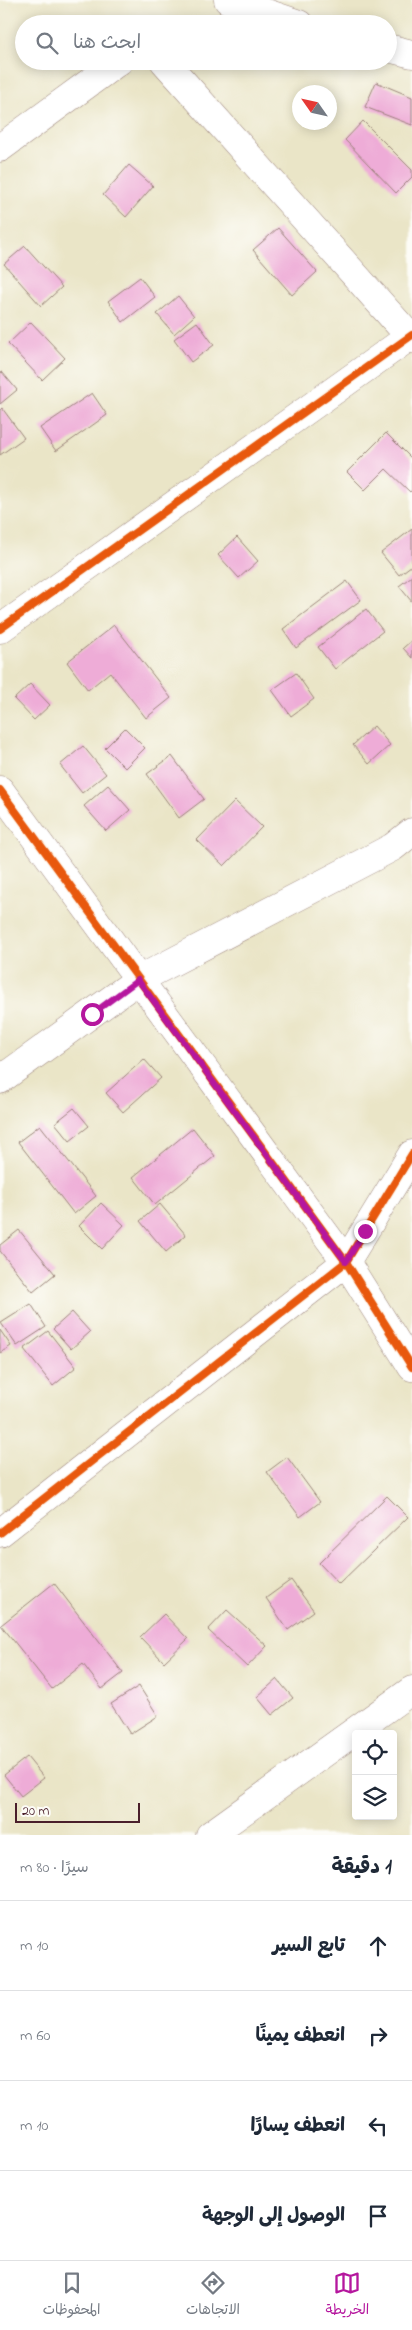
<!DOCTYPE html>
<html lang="ar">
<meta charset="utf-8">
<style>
:root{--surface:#fff;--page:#f2f2f3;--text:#1f2937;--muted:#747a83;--line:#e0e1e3;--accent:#b5179e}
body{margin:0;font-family:"Indie Flower","Playpen Sans Arabic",sans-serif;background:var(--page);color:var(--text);direction:rtl}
.controls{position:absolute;right:15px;bottom:15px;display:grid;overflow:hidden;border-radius:5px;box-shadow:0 2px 12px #0003}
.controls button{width:45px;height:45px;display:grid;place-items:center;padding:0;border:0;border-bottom:1px solid var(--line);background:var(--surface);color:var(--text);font:25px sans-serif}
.compass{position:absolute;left:292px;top:85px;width:45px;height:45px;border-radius:50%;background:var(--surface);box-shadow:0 2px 12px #0003;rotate:304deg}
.scale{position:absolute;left:15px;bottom:12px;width:125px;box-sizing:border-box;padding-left:5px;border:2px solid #4a1f2b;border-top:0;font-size:14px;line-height:18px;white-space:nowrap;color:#4a1f2b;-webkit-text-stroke:4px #fdfcf7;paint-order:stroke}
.stop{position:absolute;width:15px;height:15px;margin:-11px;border:4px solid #b5179e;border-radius:50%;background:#fff}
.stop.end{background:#b5179e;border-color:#fff;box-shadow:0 1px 5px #0008}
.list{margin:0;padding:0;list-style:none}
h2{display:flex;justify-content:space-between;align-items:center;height:65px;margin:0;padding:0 20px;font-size:21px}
h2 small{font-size:16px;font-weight:400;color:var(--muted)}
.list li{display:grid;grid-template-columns:32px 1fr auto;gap:15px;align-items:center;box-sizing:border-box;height:90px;padding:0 20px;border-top:1px solid var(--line)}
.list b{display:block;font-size:19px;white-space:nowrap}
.list em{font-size:16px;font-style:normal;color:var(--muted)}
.icon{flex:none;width:28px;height:28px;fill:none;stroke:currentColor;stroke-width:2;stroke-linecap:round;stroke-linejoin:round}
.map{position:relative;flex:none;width:412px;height:1835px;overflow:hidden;direction:ltr}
.search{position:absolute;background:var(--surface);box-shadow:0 2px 12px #0003;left:15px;right:15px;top:15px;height:55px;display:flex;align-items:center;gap:12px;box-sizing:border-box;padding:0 18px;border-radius:28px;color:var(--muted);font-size:19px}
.sheet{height:425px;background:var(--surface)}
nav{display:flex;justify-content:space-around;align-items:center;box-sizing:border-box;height:70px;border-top:1px solid var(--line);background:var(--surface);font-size:14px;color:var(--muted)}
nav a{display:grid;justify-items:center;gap:2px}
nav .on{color:var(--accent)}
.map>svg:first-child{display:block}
.building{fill:#eeacd7}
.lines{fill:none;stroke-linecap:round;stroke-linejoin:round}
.minor-casing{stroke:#9a8279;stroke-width:29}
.minor{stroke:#fff;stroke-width:28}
.cycleway-casing{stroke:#fdfcf7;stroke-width:11}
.cycleway{stroke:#e8590c;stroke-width:8}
.route{stroke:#b5179e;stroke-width:6}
</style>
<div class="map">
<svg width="412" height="1835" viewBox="0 0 412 1835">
<rect width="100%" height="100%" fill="#fdfcf7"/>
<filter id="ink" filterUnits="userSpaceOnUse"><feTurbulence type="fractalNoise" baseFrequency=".02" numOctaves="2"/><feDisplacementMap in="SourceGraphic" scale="10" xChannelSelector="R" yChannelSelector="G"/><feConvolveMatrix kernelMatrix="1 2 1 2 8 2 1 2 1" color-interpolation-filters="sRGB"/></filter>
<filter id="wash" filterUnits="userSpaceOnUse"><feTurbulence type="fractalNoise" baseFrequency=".0096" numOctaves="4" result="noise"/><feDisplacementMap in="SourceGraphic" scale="20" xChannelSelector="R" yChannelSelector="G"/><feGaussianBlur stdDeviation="1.12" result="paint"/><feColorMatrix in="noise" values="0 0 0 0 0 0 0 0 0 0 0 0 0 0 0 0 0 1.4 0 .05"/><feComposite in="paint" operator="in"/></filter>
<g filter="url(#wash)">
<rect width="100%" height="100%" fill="#eae5c7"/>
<g id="blocks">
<g class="building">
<polygon points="376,82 412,97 412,125 365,107"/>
<polygon points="363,121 412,170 412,177 396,193 345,140"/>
<polygon points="129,165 153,186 126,217 103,195"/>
<polygon points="278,228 317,272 292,295 253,250"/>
<polygon points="25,246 62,287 41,306 4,264"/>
<polygon points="140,277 155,297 123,322 108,301"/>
<polygon points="178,296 194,316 174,334 157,314"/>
<polygon points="31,322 65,358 42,380 8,344"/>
<polygon points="197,322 214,345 191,362 174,339"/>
<polygon points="2,372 17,390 0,404 0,373"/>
<polygon points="92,393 107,415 56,451 40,428"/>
<polygon points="2,408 24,438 0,455 0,410"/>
<polygon points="386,433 412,459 412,490 410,492 386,469 365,490 347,472"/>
<polygon points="412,529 412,565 399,575 381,553"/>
<polygon points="237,537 258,561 239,578 218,555"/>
<polygon points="412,576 412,602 399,586"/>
<polygon points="347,581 361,600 296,648 283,629"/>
<polygon points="366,609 383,631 335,669 318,647"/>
<polygon points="114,625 171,698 146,718 110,672 88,690 67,662"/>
<polygon points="412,640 412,658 403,648"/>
<polygon points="296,673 314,699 291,716 272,690"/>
<polygon points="30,684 50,705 34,720 14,699"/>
<polygon points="374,726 390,745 369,764 353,745"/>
<polygon points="125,728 145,748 125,768 105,748"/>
<polygon points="83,746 106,774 82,793 60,765"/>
<polygon points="172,756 204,799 179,818 147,774"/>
<polygon points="108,785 130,810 106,831 84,806"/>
<polygon points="235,801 262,827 224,866 197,840"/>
<polygon points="144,1059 161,1078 123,1112 106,1093"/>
<polygon points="74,1108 89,1126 70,1141 55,1123"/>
<polygon points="40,1125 96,1196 74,1214 18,1142"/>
<polygon points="193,1128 215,1156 155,1205 133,1177"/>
<polygon points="101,1203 124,1225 102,1249 79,1226"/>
<polygon points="160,1204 186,1235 166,1252 140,1221"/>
<polygon points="19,1230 55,1274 33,1292 0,1251 0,1245"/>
<polygon points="31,1304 46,1327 17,1346 1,1323"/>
<polygon points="72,1312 90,1332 71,1349 53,1329"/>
<polygon points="0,1330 11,1346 0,1353"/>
<polygon points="48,1331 76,1367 53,1386 24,1349"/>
<polygon points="287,1457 320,1502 300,1517 267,1472"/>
<polygon points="387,1496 408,1517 339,1584 319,1563"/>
<polygon points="291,1580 314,1611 288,1630 266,1598"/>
<polygon points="54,1583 123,1673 102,1689 83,1664 52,1689 1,1625"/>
<polygon points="227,1610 267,1646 247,1667 208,1630"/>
<polygon points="164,1614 188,1639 164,1662 140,1637"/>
<polygon points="277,1679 293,1698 272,1715 257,1697"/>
<polygon points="139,1686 158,1716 130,1734 111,1704"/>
<polygon points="27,1757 44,1778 21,1796 4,1775"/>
</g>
</g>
</g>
<g filter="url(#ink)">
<use href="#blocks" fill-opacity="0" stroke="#9a8279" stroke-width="1"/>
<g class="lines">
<defs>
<g id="minor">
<polyline points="228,0 299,24"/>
<polyline points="388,48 412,54"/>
<polyline points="164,61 412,339"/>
<polyline points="0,148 119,61"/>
<polyline points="0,629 412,335"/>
<polyline points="0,790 346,1262 412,1367"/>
<polyline points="0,1080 138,980 393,847 412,832"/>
<polyline points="0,1533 346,1262 412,1154"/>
<polyline points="210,1835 412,1690"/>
</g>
</defs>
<use href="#minor" class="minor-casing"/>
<use href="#minor" class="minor"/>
<defs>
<g id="cycleway">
<polyline points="0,629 412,335"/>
<polyline points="0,790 346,1262 412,1367"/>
<polyline points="0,1533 346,1262 412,1154"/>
</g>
</defs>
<use href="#cycleway" class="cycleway-casing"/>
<use href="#cycleway" class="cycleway"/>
</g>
</g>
<g class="lines" filter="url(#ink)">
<polyline class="route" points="92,1014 138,980 346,1262 365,1231"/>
</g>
</svg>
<div class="controls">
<button><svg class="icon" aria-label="locate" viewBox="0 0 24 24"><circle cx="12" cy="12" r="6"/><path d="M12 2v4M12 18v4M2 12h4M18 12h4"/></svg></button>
<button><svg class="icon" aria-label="layers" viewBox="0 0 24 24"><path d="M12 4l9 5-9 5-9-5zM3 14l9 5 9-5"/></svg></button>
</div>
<svg class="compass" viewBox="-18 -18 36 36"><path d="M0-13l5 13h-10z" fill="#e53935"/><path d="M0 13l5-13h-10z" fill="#747a83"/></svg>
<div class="scale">20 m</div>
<div class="stop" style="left:92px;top:1014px"></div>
<div class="stop end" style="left:365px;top:1231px"></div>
<div class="search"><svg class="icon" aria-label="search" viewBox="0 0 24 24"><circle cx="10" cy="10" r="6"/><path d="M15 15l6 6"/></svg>ابحث هنا</div>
</div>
<section class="sheet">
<h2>1 دقيقة<small>سيرًا · 80 m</small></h2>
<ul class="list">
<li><svg class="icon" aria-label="ahead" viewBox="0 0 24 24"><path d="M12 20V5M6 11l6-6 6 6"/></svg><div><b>تابع السير</b></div><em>10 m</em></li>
<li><svg class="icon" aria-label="right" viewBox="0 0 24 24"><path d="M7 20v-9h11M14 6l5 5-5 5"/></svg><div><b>انعطف يمينًا</b></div><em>60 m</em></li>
<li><svg class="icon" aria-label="left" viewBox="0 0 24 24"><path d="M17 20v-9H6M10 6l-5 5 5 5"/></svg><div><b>انعطف يسارًا</b></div><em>10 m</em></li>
<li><svg class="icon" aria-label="arrive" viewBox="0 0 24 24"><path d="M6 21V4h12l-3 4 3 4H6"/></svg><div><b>الوصول إلى الوجهة</b></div></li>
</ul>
</section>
<nav>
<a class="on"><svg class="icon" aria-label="map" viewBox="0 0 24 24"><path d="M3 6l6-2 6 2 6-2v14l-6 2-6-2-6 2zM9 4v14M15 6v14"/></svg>الخريطة</a>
<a><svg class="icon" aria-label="directions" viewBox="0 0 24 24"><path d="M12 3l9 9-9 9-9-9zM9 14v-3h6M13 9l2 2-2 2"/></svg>الاتجاهات</a>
<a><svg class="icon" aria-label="saved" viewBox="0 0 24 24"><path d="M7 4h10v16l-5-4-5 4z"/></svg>المحفوظات</a>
</nav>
